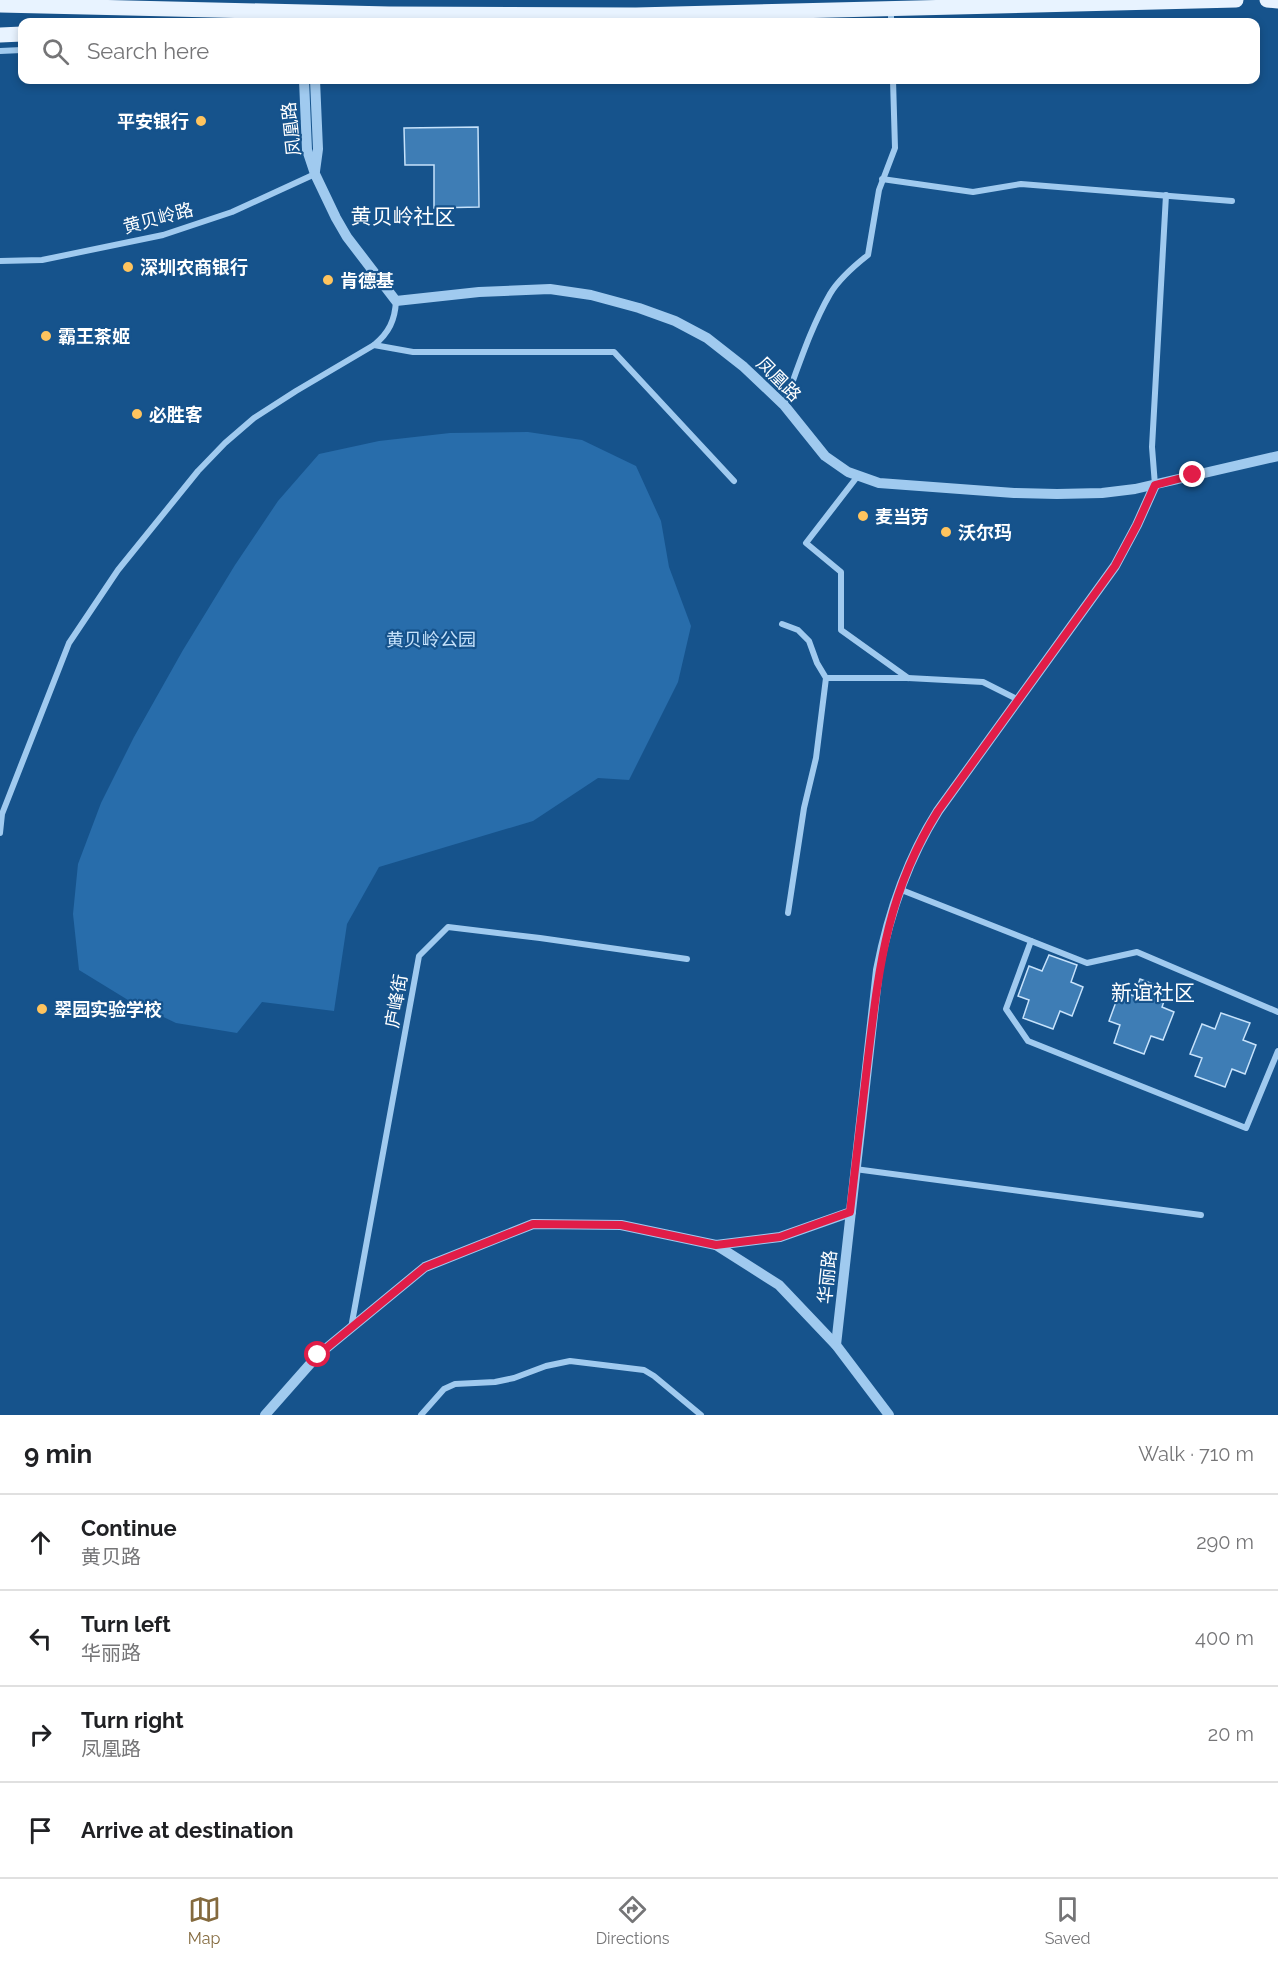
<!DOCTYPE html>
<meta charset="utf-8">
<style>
:root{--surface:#fff;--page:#f2f2f2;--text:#202124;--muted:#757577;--line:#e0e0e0;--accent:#846a3e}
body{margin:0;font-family:Raleway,"Noto Sans SC",sans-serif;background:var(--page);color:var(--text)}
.stop{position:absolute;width:18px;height:18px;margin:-14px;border:4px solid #e11d48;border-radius:50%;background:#fff}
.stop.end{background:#e11d48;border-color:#fff;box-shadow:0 2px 6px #0008}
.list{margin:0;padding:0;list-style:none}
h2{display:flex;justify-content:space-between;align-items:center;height:78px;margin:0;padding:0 24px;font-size:26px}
h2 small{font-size:20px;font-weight:400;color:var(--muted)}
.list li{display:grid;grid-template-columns:39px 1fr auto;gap:18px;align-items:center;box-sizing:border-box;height:96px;padding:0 24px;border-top:2px solid var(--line)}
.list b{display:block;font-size:22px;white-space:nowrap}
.list p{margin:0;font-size:20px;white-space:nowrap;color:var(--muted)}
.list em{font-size:20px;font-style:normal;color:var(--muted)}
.icon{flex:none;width:33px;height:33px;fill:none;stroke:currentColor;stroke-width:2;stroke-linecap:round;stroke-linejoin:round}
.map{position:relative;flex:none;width:1278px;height:1415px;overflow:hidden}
.search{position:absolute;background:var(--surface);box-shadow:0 3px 9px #0003;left:18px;right:18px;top:18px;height:66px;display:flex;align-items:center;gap:15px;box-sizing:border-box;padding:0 21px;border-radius:12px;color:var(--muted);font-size:22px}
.sheet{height:462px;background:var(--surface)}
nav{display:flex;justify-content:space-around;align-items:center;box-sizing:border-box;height:84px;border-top:2px solid var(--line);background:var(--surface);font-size:16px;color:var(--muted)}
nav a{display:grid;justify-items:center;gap:3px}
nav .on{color:var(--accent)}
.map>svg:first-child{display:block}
.green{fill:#286dab}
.building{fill:#3e7db5;stroke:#c6e2fb;stroke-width:1.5}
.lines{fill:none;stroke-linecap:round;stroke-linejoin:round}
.minor{stroke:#a0caef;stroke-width:6}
.tertiary{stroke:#a0caef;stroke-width:10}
.primary{stroke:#e8f3ff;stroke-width:15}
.route{stroke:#e11d48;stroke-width:8}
.poi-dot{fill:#ffc45e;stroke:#16538c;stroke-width:2}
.labels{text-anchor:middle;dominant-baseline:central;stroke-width:4.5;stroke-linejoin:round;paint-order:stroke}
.poi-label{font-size:18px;font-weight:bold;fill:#fff;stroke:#16538c;text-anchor:start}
.street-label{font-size:18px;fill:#fff;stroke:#16538c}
.park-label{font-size:18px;fill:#c6e2fb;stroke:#16538c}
.quarter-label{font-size:21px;fill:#fff;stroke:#16538c}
</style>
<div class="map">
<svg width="1278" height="1415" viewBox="0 0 1278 1415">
<rect width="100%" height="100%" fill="#16538c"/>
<polygon class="green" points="528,432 582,440 636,466 661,521 669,567 691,626 678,682 629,780 598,778 533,821 379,867 347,924 334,1011 262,1002 237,1033 176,1023 128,1000 79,970 73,914 78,864 101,803 134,737 183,650 235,565 278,501 319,454 379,441 450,433"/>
<g class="building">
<polygon points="478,127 479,207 434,208 434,165 405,165 404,128"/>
<polygon points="1049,955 1077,965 1071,982 1083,987 1072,1016 1060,1011 1053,1029 1023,1018 1029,1000 1018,996 1029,966 1042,971"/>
<polygon points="1140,979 1168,990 1162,1007 1174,1012 1163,1040 1151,1036 1144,1054 1114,1043 1120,1025 1109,1021 1120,991 1134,996"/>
<polygon points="1221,1013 1250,1023 1243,1040 1256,1045 1245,1074 1232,1069 1225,1087 1195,1076 1202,1058 1190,1054 1202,1024 1215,1029"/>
</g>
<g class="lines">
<g class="minor">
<polyline points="891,10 891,22"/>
<polyline points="0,51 22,50"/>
<polyline points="882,179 973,192 1021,184 1232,201"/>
<polyline points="0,261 42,260 163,235 232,212 315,174"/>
<polyline points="374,345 413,352 614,352 734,481"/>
<path d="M784 405C798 368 810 329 830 294 839 279 854 266 868 255L879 190 895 148 893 80"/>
<polyline points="857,477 806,543 841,572 841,630 908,678"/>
<polyline points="1155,485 1152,447 1166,195"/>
<polyline points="782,624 798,630 809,641 817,663 826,678 816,758 804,808 788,913"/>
<polyline points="826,678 908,678 983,682 1019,700"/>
<path d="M0 833 2 814 69 643 118 570 198 471 225 443 254 418 296 391 374 345C389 333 395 320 396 301"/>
<polyline points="899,889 1087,963 1137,952 1278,1012"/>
<polyline points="1031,941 1006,1009 1028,1041 1246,1128 1278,1051"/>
<polyline points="855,1169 1201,1215"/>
<polyline points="351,1328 419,956 448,927 540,938 687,959"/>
<polyline points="421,1415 444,1389 455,1384 495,1382 514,1378 546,1366 570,1361 644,1370 654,1376 701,1415"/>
</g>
<g class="tertiary">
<polyline points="304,80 307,150 315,174 336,218 347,237 396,301 479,292 550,289 591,295 639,308 675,321 707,338 744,367 784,405 825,456 848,472 879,483 1014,493 1057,494 1102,493 1135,489 1278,456"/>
<polyline points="315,80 318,149 315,171"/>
<polyline points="716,1245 779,1285 836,1345 889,1415"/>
<path d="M836 1345 878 970C889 913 907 860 938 811L1115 566 1137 525 1155 485"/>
<polyline points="265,1415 318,1355 425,1267 533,1224 621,1225 716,1245 780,1237 851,1212"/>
</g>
<g class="primary">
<polyline points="1267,0 1278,1"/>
<polyline points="0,5 389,14 636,15 1236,0"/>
<polyline points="0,35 22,34"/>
</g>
</g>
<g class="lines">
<path class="route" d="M318 1355 425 1267 533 1224 621 1225 716 1245 780 1237 850 1212C856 1161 862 1109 868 1058 879 967 887 892 938 811L1115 566 1137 525 1155 485 1193 475"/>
</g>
<g class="poi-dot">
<circle cx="201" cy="121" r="6"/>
<circle cx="128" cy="267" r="6"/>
<circle cx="328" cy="280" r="6"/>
<circle cx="46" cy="336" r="6"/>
<circle cx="137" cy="414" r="6"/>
<circle cx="863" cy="516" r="6"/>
<circle cx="946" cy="532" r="6"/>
<circle cx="42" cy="1009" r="6"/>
</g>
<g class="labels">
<g class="poi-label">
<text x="189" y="121" text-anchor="end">平安银行</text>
<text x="140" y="267">深圳农商银行</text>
<text x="340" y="280">肯德基</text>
<text x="58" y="336">霸王茶姬</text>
<text x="149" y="414">必胜客</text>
<text x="875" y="516">麦当劳</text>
<text x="958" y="532">沃尔玛</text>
<text x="54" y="1009">翠园实验学校</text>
</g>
<g class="street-label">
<text transform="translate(291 129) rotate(-96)">凤凰路</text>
<text transform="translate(158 218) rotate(-15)">黄贝岭路</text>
<text transform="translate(779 379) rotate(45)">凤凰路</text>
<text transform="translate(396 1001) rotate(-80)">庐峰街</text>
<text transform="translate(827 1277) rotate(-84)">华丽路</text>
</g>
<g class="park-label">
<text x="431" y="639">黄贝岭公园</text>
</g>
<g class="quarter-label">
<text x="403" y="216">黄贝岭社区</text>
<text x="1153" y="992">新谊社区</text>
</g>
</g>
</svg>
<div class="stop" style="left:318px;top:1355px"></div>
<div class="stop end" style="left:1193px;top:475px"></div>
<div class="search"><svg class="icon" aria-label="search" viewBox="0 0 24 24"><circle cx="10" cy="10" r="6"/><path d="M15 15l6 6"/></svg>Search here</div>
</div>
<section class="sheet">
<h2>9 min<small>Walk · 710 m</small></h2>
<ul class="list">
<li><svg class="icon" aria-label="ahead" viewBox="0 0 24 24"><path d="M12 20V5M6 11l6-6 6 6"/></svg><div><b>Continue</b><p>黄贝路</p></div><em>290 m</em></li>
<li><svg class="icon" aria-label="left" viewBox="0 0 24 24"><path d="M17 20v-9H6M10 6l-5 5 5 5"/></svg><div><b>Turn left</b><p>华丽路</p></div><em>400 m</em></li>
<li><svg class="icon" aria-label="right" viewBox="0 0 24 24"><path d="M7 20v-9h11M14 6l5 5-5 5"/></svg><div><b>Turn right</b><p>凤凰路</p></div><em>20 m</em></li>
<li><svg class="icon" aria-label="arrive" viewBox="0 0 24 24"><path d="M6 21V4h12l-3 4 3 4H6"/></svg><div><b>Arrive at destination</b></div></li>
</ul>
</section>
<nav>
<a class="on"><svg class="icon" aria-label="map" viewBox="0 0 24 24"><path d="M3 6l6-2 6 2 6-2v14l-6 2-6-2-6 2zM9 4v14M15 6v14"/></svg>Map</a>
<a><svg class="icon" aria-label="directions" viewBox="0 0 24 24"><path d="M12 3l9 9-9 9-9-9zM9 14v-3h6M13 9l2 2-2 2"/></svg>Directions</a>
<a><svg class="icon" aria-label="saved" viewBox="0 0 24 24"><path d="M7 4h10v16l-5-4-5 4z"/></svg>Saved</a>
</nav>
